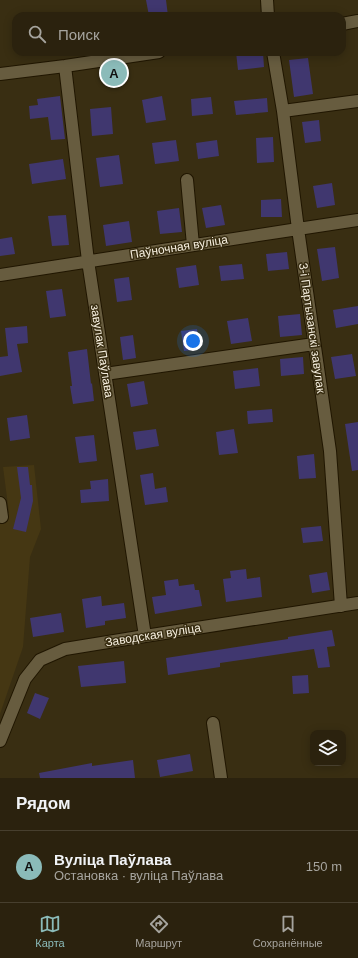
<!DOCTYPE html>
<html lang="ru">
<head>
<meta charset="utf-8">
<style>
	body { margin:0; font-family:Arial,sans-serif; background:#372f1c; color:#f1f3f6 }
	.controls { position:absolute; right:12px; bottom:12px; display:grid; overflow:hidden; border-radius:8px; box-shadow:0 2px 10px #0003 }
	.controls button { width:36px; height:36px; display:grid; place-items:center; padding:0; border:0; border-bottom:1px solid #473f2e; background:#2b220e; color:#f1f3f6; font:20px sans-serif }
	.you { position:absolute; left:193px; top:341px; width:14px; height:14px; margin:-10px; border:3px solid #fff; border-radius:50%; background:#1a73e8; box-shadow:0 0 0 6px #1a73e833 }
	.badge { display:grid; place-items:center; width:26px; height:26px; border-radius:50%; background:#8bbbb9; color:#111; font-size:13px; font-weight:700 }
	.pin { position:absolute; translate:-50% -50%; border:2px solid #fff; box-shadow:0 1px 4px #0006 }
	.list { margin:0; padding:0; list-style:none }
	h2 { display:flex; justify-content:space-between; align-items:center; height:52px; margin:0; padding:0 16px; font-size:17px }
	h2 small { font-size:13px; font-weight:400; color:#a6a49e }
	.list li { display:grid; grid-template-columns:26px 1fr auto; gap:12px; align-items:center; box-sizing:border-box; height:72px; padding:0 16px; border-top:1px solid #473f2e }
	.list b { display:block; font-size:15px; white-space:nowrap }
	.list p { margin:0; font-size:13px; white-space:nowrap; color:#a6a49e }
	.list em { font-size:13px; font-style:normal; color:#a6a49e }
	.icon { flex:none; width:22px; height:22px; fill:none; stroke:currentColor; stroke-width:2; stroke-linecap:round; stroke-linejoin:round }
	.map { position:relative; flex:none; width:358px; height:778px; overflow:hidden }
	.search { position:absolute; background:#2b220e; box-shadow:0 2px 10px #0003; left:12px; right:12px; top:12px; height:44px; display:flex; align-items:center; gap:10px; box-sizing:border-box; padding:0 14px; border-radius:12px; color:#a6a49e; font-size:15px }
	.sheet { height:124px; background:#2b220e }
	nav { display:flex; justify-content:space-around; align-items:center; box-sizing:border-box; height:56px; border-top:1px solid #473f2e; background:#2b220e; font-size:11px; color:#a6a49e }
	nav a { display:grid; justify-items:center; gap:2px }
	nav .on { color:#8bbbb9 }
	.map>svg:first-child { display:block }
	.built { fill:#453713 }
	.building { fill:#40376f }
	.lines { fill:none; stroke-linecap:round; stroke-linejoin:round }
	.minor-casing { stroke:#201600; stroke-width:14 }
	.minor { stroke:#675c3f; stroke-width:12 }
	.labels { text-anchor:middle; stroke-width:3; stroke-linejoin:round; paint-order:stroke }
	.street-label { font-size:12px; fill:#f7f0e0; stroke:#392e12 }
</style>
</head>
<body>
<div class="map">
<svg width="358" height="778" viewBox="0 0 358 778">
	<rect width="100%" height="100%" fill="#392e12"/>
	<path class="built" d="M34,465L41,529L30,557L23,647L0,714V513H9L3,467Z"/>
	<path class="building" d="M146,0H166L168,16H149Z
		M236,52H263L264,67L238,70Z
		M308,58L313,94L294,97L289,60Z
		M60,96L65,139L51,140L48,117L30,119L29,106L38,105L37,99Z
		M162,96L166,120L146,123L142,100Z
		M211,97L213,114L192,116L191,99Z
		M267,98L268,112L236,115L234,101Z
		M111,107L113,134L92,136L90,109Z
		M319,120L321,141L305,143L302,122Z
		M273,137L274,162L257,163L256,138Z
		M176,140L179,161L155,164L152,143Z
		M217,140L219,156L198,159L196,143Z
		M119,155L123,184L100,187L96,158Z
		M63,159L66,179L32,184L29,164Z
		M332,183L335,205L317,208L313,186Z
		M281,199L282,217H261V200Z
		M221,205L225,225L206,228L202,208Z
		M179,208L182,232L160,234L157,211Z
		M66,215L69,245L52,246L48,216Z
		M129,221L132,242L106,246L103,225Z
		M12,237L15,254L0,256V239Z
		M335,247L339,278L322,281L317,249Z
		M287,252L289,269L268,271L266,254Z
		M242,264L244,279L221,281L219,266Z
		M196,265L199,285L179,288L176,268Z
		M129,277L132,300L117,302L114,279Z
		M62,289L66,316L50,318L46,291Z
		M358,306V324L336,328L333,310Z
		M300,314L302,335L280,337L278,316Z
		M248,318L252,341L231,344L227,321Z
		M27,326L28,343L17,344L22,372L0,376V357L8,356L5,328Z
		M197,329L200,349L184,351L181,331Z
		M133,335L136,358L123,360L120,337Z
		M87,349L91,384L92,383L94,401L73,404L70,386H72L68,352Z
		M352,354L356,376L335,379L331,357Z
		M303,357L304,374L281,376L280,359Z
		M258,368L260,386L235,389L233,371Z
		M144,381L148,404L131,407L127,384Z
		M272,409L273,422L248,424L247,411Z
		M27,415L30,438L10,441L7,418Z
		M358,422V470L352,471L345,424Z
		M156,429L159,446L136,450L133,432Z
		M234,429L238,453L219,455L216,432Z
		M94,435L97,461L79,463L75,437Z
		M314,454L316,478L299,479L297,456Z
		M17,467H28L30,485H32L33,501L26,532L13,529L21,498Z
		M153,473L155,489L166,487L168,502L145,505L140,475Z
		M108,479L109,501L81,503L80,490L91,489L90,481Z
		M321,526L323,541L303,543L301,528Z
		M246,569L247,579L260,577L262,597L226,602L223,579L231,578L230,571Z
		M327,572L330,590L312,593L309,575Z
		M178,579L179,586L194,584L195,590H199L202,606L155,614L152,597L166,595L164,581Z
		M101,596L102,606L124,603L126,618L105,621V625L86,628L82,599Z
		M61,613L64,632L33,637L30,618Z
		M332,630L335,646L327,647L330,667L318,668L314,649L220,663V667L168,675L166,658L288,639V637Z
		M124,661L126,683L81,687L78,666Z
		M308,675L309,693L293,694L292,676Z
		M35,693L49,698L40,719L27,713Z
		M190,754L193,771L160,777L157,760Z
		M133,760L135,778H40L39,773L92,763V766Z"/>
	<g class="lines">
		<defs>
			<path id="minor" d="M267,0L268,16
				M342,24L358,21
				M273,52L283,111L298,229L330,451L341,606
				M65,66L88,261L145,636
				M0,74L65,66L159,52
				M283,111L358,101
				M187,180L193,245
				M0,275L298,229L358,220
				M105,374L314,344
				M0,503L2,517
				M213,723L221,778
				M0,741L25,679L40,660L65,649L145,636L358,603"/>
		</defs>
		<use href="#minor" class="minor-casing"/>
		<use href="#minor" class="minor"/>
	</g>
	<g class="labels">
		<g class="street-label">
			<text transform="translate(179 247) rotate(-9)" y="4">Паўночная вуліца</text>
			<text transform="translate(312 328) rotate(82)" y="4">3-і Партызанскі завулак</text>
			<text transform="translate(102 351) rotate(81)" y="4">завулак Паўлава</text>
			<text transform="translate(153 635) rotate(-9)" y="4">Заводская вуліца</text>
		</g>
	</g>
</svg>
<div class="controls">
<button><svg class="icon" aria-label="layers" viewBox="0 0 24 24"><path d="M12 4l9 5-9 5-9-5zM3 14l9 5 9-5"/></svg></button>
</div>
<div class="you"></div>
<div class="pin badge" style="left:114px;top:73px">A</div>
<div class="search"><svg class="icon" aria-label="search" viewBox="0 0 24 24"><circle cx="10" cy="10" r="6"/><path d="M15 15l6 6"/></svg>Поиск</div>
</div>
<section class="sheet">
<h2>Рядом<small></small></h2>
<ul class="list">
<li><span class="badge">A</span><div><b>Вуліца Паўлава</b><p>Остановка · вуліца Паўлава</p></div><em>150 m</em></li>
</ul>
</section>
<nav>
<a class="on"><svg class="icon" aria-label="map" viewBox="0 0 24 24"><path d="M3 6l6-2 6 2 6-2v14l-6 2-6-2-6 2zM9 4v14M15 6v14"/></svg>Карта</a>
<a><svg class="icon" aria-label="directions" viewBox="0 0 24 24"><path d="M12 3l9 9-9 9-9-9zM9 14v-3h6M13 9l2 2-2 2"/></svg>Маршрут</a>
<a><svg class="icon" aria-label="saved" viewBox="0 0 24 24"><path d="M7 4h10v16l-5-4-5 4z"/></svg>Сохранённые</a>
</nav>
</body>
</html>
